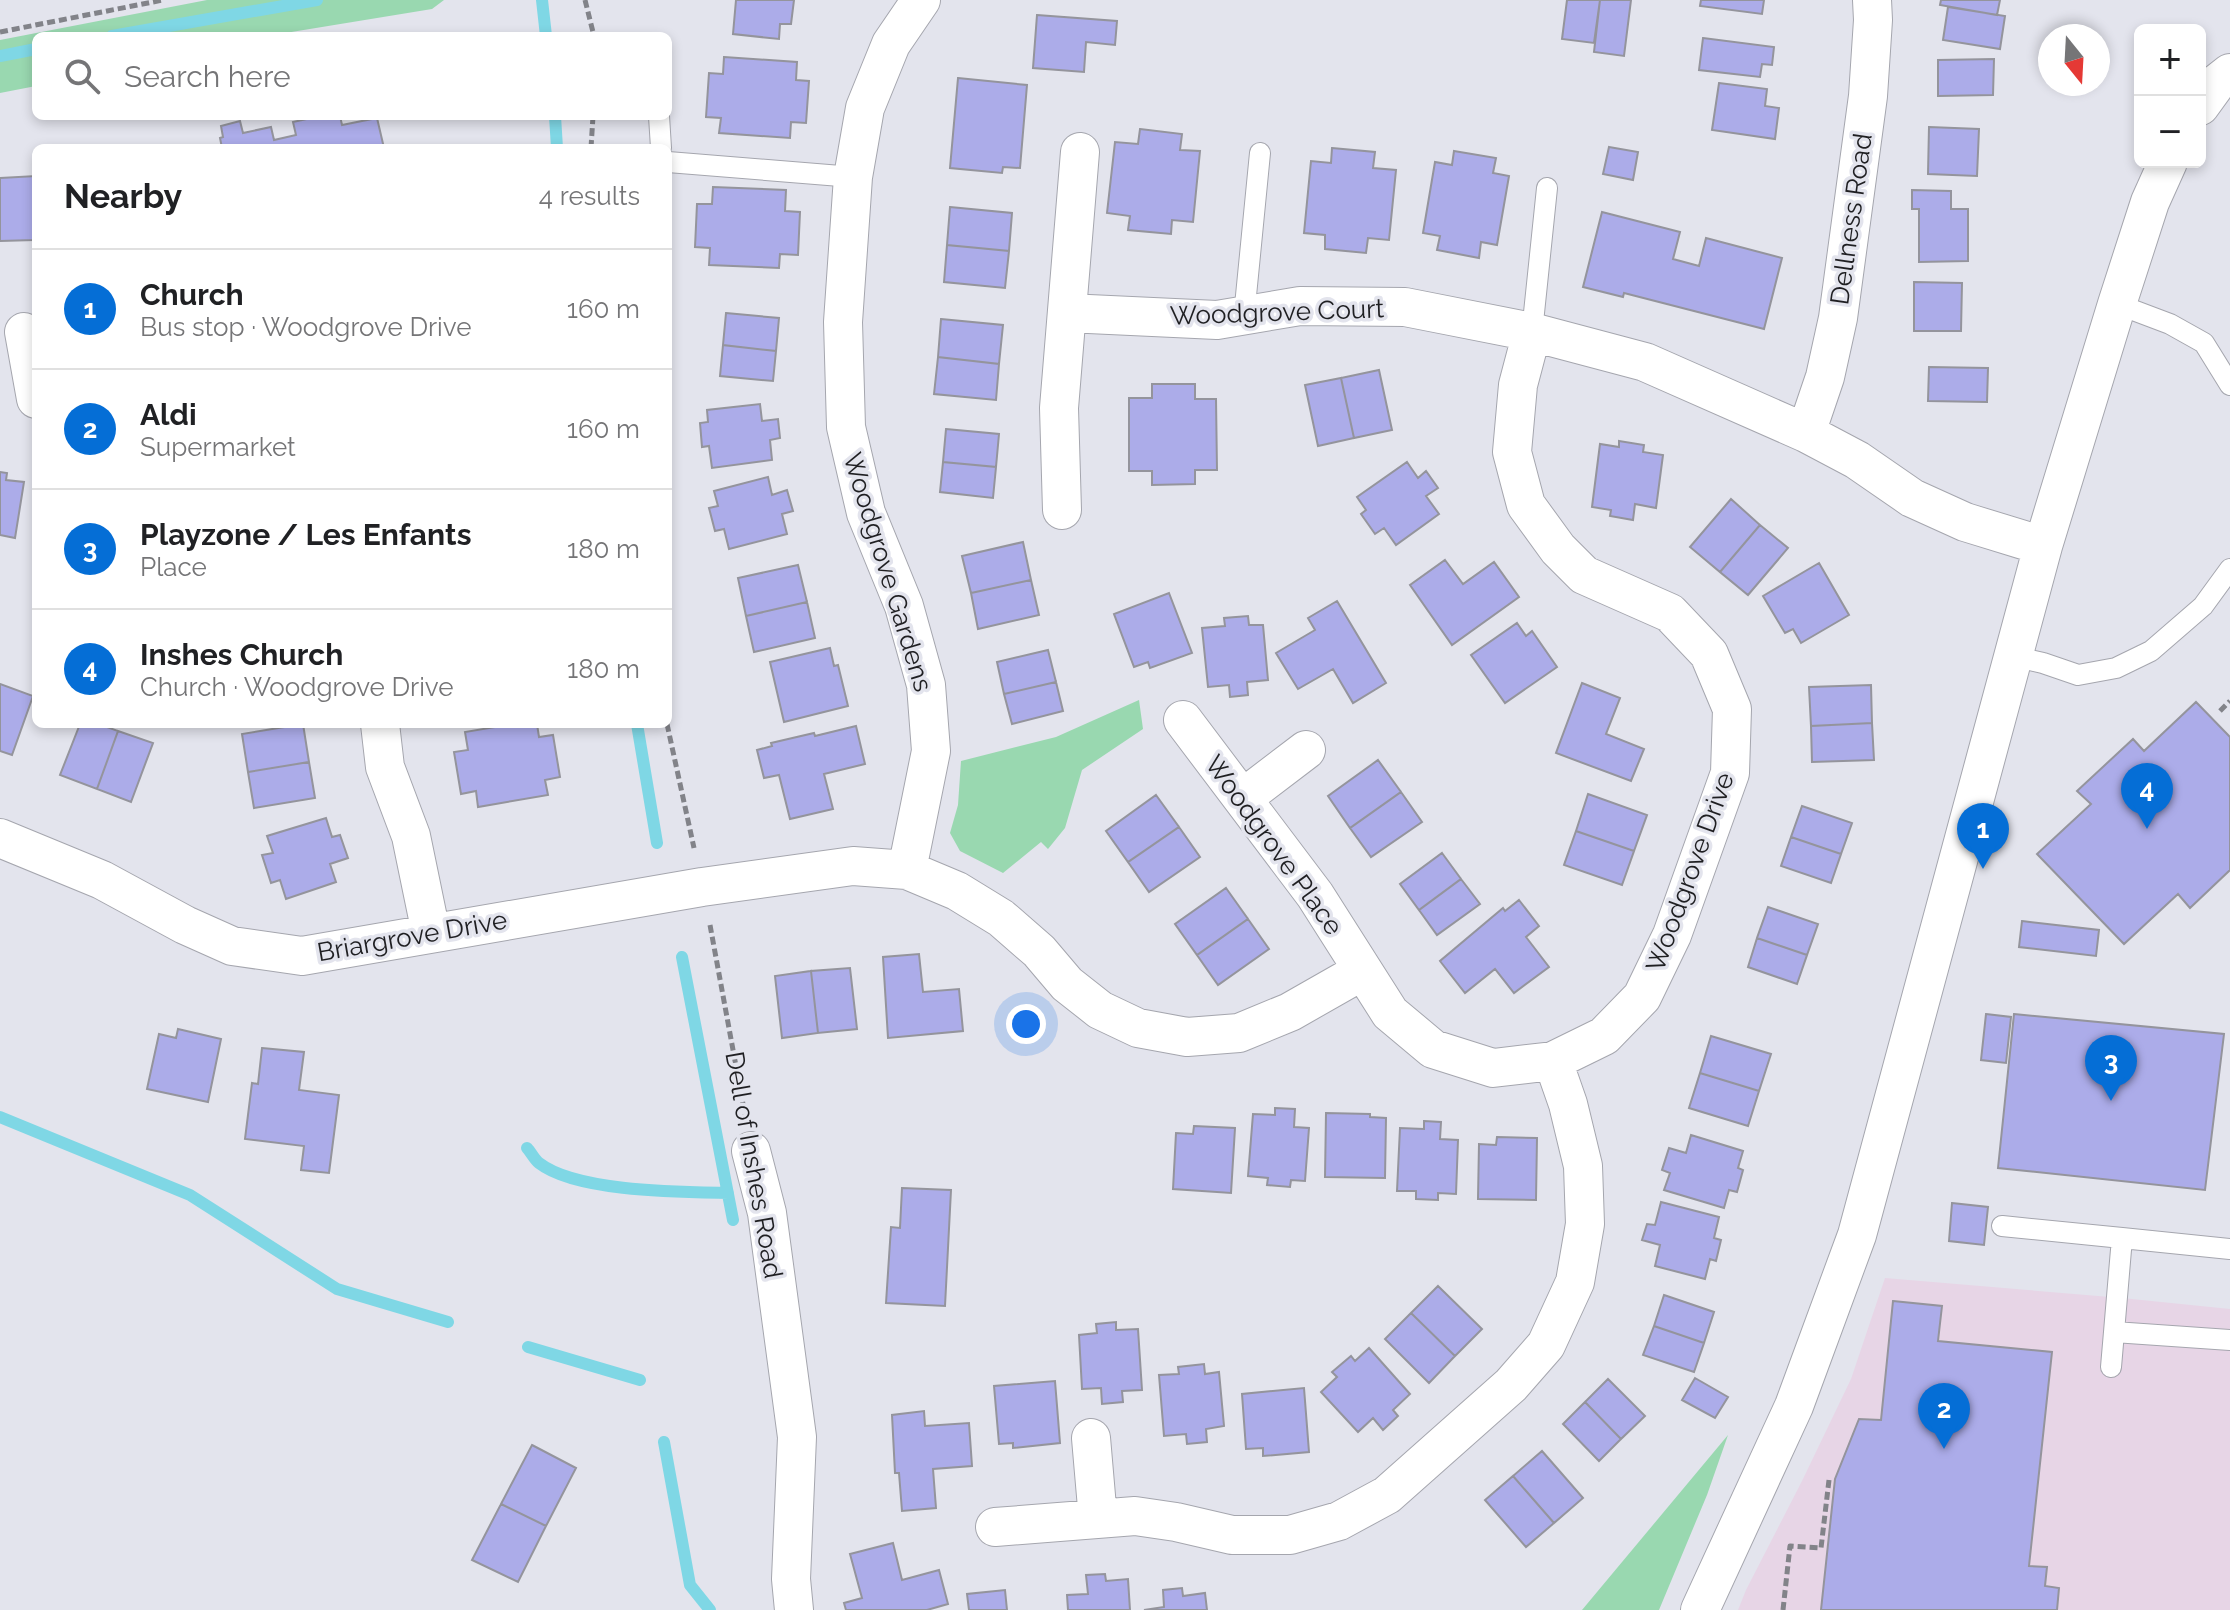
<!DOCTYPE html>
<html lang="en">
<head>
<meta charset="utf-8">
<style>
	body { margin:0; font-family:Raleway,sans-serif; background:#f6f6f6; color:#202124 }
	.controls { position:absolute; right:24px; top:24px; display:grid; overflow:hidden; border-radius:12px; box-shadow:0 4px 12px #0003 }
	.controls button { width:72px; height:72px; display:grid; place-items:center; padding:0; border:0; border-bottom:2px solid #e0e0e0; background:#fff; color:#202124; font:40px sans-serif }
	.compass { position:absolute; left:2038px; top:24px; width:72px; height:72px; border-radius:50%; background:#fff; box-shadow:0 4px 12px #0003; rotate:162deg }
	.you { position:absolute; left:1026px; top:1024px; width:28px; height:28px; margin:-20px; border:6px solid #fff; border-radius:50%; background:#1a73e8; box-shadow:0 0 0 12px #1a73e833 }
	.badge { display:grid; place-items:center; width:52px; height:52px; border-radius:50%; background:#056ed6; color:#fff; font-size:26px; font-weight:700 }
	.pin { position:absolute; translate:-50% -66px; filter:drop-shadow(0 2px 4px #0008) }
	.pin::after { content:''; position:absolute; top:42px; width:28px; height:24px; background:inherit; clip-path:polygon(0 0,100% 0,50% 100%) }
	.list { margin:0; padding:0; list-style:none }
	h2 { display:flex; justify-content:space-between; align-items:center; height:104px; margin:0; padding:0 32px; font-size:34px }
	h2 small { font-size:26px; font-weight:400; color:#757577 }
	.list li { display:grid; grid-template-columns:52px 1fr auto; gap:24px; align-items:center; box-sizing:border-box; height:120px; padding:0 32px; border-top:2px solid #e0e0e0 }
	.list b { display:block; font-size:30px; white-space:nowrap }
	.list p { margin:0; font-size:26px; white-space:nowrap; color:#757577 }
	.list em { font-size:26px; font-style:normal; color:#757577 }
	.icon { flex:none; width:44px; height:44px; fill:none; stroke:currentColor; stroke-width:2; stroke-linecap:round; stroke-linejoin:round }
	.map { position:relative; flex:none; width:2230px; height:1610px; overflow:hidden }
	.search { position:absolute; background:#fff; box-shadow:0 4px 12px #0003; left:32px; top:32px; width:640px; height:88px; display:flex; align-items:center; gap:20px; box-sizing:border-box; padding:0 28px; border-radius:12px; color:#757577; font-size:30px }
	.panel { position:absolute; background:#fff; box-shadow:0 4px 12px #0003; left:32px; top:144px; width:640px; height:584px; border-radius:12px }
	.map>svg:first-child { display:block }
	.commercial { fill:#e7d5e6 }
	.green { fill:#99d8b0 }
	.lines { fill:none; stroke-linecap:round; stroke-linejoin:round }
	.stream { stroke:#7fd7e5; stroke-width:12 }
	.building { fill:#acace9; stroke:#94949c; stroke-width:2 }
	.service-casing { stroke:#a5a6ae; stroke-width:22 }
	.minor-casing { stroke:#a5a6ae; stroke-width:40 }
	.path { stroke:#828389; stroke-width:5; stroke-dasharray:8 4; stroke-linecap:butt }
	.service { stroke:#fff; stroke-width:20 }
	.minor { stroke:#fff; stroke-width:38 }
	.labels { text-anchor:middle; stroke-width:7; stroke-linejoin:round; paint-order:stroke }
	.street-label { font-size:26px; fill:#1f1f22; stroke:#e3e4ed }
</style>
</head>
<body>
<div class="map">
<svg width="2230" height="1610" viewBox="0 0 2230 1610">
	<rect width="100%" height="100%" fill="#e3e4ed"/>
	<path class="commercial" d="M1885,1278L2122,1298L2230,1309V1610H1738L1746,1590L1802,1481L1851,1379Z"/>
	<path class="green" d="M207,0H444L432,9L267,36H36V86L0,93V40Z
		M1139,700L1143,729L1082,770L1065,828L1048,849L1041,842L1003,873L960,851L950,833L958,805L961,761L1056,737Z
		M1728,1435L1707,1495L1659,1610H1582Z"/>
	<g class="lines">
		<path class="stream" d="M542,0L546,36
			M112,36L317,0
			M0,56L36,49
			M555,116L557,148
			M637,724L657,843
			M682,957L733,1220
			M0,1117L190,1195L337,1289L448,1322
			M527,1148C531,1152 534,1159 539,1163C576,1192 681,1192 728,1193
			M528,1347L640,1380
			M664,1442L690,1585L710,1610"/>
	</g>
	<path class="building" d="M736,0H794L791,24H780L779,39L733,34Z
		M1567,0H1600L1594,43L1562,39Z
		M1600,0H1631L1624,56L1594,52Z
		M1701,0H1764L1762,14L1700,6Z
		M1941,0H2000L1997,15L1940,5Z
		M1948,7L2005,16L2000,49L1943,40Z
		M1037,15L1117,21L1115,45L1086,42L1084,72L1033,68Z
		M1703,38L1774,47L1772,65L1762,64L1760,77L1699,70Z
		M724,57L797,62L796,80L809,81L806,123L791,122L790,138L719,133L721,118L706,117L709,73L723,74Z
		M1994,59L1993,95L1938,96V60Z
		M958,78L1027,85L1020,168L1003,167L1002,173L950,168Z
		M1719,83L1767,89L1765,106L1779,108L1775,139L1712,130Z
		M320,116H340L342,125L377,118L384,148H222L220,138L223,137L221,126L240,121L243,133L271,127L274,140L296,135L293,122Z
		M1929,127L1979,129L1977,176L1928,174Z
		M1140,129L1182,134L1180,150L1200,151L1193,222L1172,220L1171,234L1128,230L1130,216L1107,213L1115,142L1138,144Z
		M1609,147L1638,152L1633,180L1603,174Z
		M1332,148L1375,152L1373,168L1396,170L1389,240L1368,238L1366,253L1325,249V235L1304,233L1311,161L1331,163Z
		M1454,151L1496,158L1493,173L1509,176L1497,245L1481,242L1479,258L1437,250L1440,236L1423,233L1435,162L1452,165Z
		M36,176V232H34V240L0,241V178Z
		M713,187L786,190L785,211L800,212L798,255L780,254L779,268L709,265L710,248L695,247L697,204H712Z
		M1912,190L1951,191V209H1968V261L1919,262V209H1912Z
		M950,207L1012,213L1009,251L947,245Z
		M1602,212L1680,232L1673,259L1699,266L1706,238L1782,258L1764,329L1624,293L1623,297L1583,287Z
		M947,245L1009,251L1005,288L944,282Z
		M1914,282L1962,283L1961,331H1914Z
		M726,313L779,318L776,351L723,345Z
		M941,319L1003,325L999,364L938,357Z
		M723,345L776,351L773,381L720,376Z
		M938,357L999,364L996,400L934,394Z
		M1929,367L1988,368L1987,402L1928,401Z
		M1379,370L1392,430L1354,438L1341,378Z
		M1341,378L1354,438L1318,446L1305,385Z
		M1152,384H1195V399H1216L1217,470H1195V484L1152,485V471H1129V398H1152Z
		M760,404L762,421L778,419L780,438L770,440L772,460L712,468L709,446L702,447L700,423L708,422L707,410Z
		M946,429L999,434L996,467L943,462Z
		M1619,441L1644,445L1643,452L1663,455L1656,508L1635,504L1633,520L1610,516L1611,510L1592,507L1600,444L1619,447Z
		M943,462L996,467L993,498L940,492Z
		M1407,462L1418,478L1426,471L1438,488L1426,496L1439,514L1396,545L1384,528L1375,534L1361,514L1366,510L1357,497Z
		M0,472L7,473L6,480L24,482L15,538L0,535Z
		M768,477L772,495L787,490L793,511L782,514L787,534L729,549L724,529L715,531L709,508L718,506L714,491Z
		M1731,499L1760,525L1720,572L1690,547Z
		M1760,525L1788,548L1748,595L1720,572Z
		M1023,542L1031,580L971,593L962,556Z
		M1445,560L1463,584L1494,562L1519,597L1452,645L1410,585Z
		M1819,563L1849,615L1801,643L1793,629L1785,633L1763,596Z
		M798,565L807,602L746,616L738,578Z
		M1031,580L1039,615L978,629L971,593Z
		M1169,593L1192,653L1150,668L1148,662L1134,667L1114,614Z
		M1337,601L1386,683L1353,703L1333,669L1298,689L1276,653L1315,630L1308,618Z
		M807,602L815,638L754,652L746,616Z
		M1248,616L1249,625H1263L1268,680L1247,682L1248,695L1230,697L1229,685L1208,687L1202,628L1225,626L1224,618Z
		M1517,623L1526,636L1532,631L1557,667L1505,703L1471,655Z
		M830,648L834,666L838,665L848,706L784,722L770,662Z
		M1048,650L1056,682L1004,694L997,662Z
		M1056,682L1063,711L1012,724L1004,694Z
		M1582,683L1620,698L1606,734L1644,749L1631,781L1556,753Z
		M0,684L33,696L12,755L0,751Z
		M1871,685L1872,723L1811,726L1809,687Z
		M2196,702L2230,737V870L2190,908L2178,894L2124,944L2037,854L2091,804L2077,791L2133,739L2144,751Z
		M1872,723L1874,760L1812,762L1811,726Z
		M80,724H99L118,731L97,789L60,775Z
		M303,724L309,762L248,772L242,734Z
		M513,724H537L539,737L553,735L560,777L545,780L548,795L478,807L476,791L461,794L454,752L468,750L465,732Z
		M856,726L865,764L824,774L833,809L790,819L779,775L764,778L757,750L772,746L771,743L814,733L815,736Z
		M118,731L153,743L131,802L97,789Z
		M1378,760L1401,792L1350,828L1328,796Z
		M309,762L315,798L254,808L248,772Z
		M1401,792L1422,822L1371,857L1350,828Z
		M1588,794L1647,815L1634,851L1576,831Z
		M1156,795L1179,827L1128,862L1106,831Z
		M1802,806L1852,823L1841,854L1791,837Z
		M326,818L332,837L340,835L348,858L330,864L336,882L286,899L280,880L271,883L262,855L273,853L267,836Z
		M1179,827L1200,857L1149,892L1128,862Z
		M1576,831L1634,851L1622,885L1564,865Z
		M1791,837L1841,854L1831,883L1781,866Z
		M1442,853L1461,879L1419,910L1400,884Z
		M1461,879L1480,904L1437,935L1419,910Z
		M1226,888L1248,919L1197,955L1175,924Z
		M1519,900L1539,926L1526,937L1549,967L1514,993L1495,969L1465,993L1440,961L1503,908L1505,911Z
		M1768,907L1818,924L1807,955L1757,938Z
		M1248,919L1269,949L1218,985L1197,955Z
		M2022,921L2099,930L2096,956L2019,947Z
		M1757,938L1807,955L1797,984L1748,967Z
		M919,954L923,992L959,989L963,1031L888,1038L883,957Z
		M850,968L857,1029L818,1033L811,971Z
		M811,971L818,1033L782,1038L775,976Z
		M1986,1014L2011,1017L2006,1063L1981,1060Z
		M2014,1014L2224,1034L2205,1190L1998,1168Z
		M178,1029L221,1039L208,1102L147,1089L159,1034L176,1038Z
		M1711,1036L1771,1054L1759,1091L1700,1073Z
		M262,1048L304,1052L299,1090L339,1095L329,1173L301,1170L304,1146L245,1139L252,1083L258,1084Z
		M1700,1073L1759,1091L1748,1126L1689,1108Z
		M1275,1108L1295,1109L1294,1127L1309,1128L1305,1181L1291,1180L1290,1187L1267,1185L1268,1178L1248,1176L1253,1114L1275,1115Z
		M1326,1113L1370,1114V1117L1386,1118L1385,1178L1325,1177Z
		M1424,1121L1441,1122L1440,1139L1458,1140L1456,1194L1438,1193V1200L1416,1199V1191H1397L1400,1128L1424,1129Z
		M1194,1126L1235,1128L1231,1193L1173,1189L1176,1133L1193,1134Z
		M1691,1135L1743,1151L1738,1168L1743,1170L1737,1192L1729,1190L1724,1208L1664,1190L1670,1173L1662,1170L1669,1148L1686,1153Z
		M1497,1137L1537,1138L1536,1200L1478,1199L1479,1144L1496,1145Z
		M902,1188L951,1190L945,1306L886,1303L891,1227L900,1228Z
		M1661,1202L1719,1217L1714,1238L1721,1240L1716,1261L1710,1259L1705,1279L1655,1266L1660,1245L1642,1240L1647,1224L1655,1225Z
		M1952,1203L1988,1207L1984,1245L1949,1241Z
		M1438,1286L1482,1329L1455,1356L1411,1313Z
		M1664,1295L1714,1312L1704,1343L1654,1326Z
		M1893,1301L1942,1306L1938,1341L2052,1352L2029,1566L2047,1567L2045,1586L2059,1588L2057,1610H1821L1835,1479L1859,1419L1881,1420Z
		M1411,1313L1455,1356L1429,1383L1385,1339Z
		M1116,1322V1330L1138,1329L1142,1390L1122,1391L1123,1402L1102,1404L1101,1388L1082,1389L1079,1335L1097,1333L1096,1324Z
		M1654,1326L1704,1343L1694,1372L1643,1355Z
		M1369,1348L1410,1394L1393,1410L1398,1416L1383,1430L1373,1418L1358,1432L1321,1392L1337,1377L1332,1372L1351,1356L1355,1361Z
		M1204,1364L1205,1374L1219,1372L1224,1426L1206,1429L1207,1442L1187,1444L1186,1434L1164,1436L1159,1375L1179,1374L1178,1367Z
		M1695,1378L1728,1397L1715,1418L1682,1400Z
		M1608,1379L1645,1416L1621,1439L1585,1402Z
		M1055,1381L1060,1443L1013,1448V1443L999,1444L994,1386Z
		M1304,1388L1309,1452L1263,1456V1448L1246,1449L1242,1394Z
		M1585,1402L1621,1439L1599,1461L1563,1424Z
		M924,1411L925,1426L969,1423L972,1466L933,1469L936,1508L902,1511L899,1473H895L892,1415Z
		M532,1445L576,1468L546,1526L501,1504Z
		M1542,1451L1583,1498L1554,1523L1513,1476Z
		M1513,1476L1554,1523L1526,1547L1485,1500Z
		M501,1504L546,1526L518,1582L472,1560Z
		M893,1543L902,1580L939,1570L948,1604L927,1610H846L844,1603L862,1598L850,1554Z
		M1105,1574L1106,1581L1128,1579L1130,1610H1068L1067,1595L1088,1594L1086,1575Z
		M1182,1588L1183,1596L1205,1593L1207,1610H1144L1164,1607L1163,1590Z
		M1005,1590L1007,1610H969L967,1594Z"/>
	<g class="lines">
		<defs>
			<path id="service" d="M659,116L661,148
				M668,162L853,177
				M2117,304L2170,324L2204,343L2230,385
				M1244,316L1260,153
				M1532,332L1547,188
				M2013,656L2043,663L2078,675L2116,668L2151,651L2203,606L2230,569
				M2002,1226L2122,1238L2114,1332
				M2122,1238L2230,1249
				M2111,1367L2114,1332L2230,1340"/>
			<path id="minor" d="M2200,106L2216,84L2230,73
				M1067,313L1217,320L1300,306L1405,307L1532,332L1645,362L1806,433L1857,460L1912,498L1965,522L2043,546
				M24,332L36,399
				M1806,433L1825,377L1838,318L1868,96L1873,20L1872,0
				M1062,510L1059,408L1080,152
				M1183,720L1315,895L1390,1013L1433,1049L1493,1068L1553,1061L1604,1036L1642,997L1672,935L1730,773L1732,709L1709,654L1670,613L1584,575L1558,549L1526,505L1512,452L1518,385L1532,332
				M380,724L385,767L411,836L431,933
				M1243,798L1306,750
				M0,838L102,880L185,925L232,946L302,956L702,887L853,866L907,870L957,891L1001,918L1039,951L1067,984L1100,1010L1138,1028L1187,1037L1239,1033L1290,1012L1362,971
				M907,870L931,751L926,685L904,606L866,513L846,427L843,322L853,177L865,108L891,44L921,0
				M751,1151L767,1213L797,1437L791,1579L794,1610
				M1091,1438L1098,1519
				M995,1527L1135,1516L1176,1522L1232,1535H1290L1339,1521L1387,1495L1511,1385L1546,1345L1575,1282L1585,1224L1583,1166L1568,1104L1553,1061
				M1700,1610L1794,1406L1857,1235L2043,546L2117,304L2150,202L2168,162"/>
		</defs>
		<use href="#service" class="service-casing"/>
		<use href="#minor" class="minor-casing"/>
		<path class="path" d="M585,0L594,36
			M0,32L163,0
			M591,148L593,116
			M2220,711L2230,701
			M667,724L694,848
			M710,925L745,1115
			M1783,1610L1790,1546L1821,1548L1829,1480"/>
		<use href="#service" class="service"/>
		<use href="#minor" class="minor"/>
	</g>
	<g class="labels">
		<g class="street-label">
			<text transform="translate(1851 219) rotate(-82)" y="9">Dellness Road</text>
			<text transform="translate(1277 312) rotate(-2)" y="9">Woodgrove Court</text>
			<text transform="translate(888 572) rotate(73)" y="9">Woodgrove Gardens</text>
			<text transform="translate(1274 845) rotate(54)" y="9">Woodgrove Place</text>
			<text transform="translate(1690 872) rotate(-70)" y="9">Woodgrove Drive</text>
			<text transform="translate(412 936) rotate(-10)" y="9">Briargrove Drive</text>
			<text transform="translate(754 1165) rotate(80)" y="9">Dell of Inshes Road</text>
		</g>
	</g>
</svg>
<div class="controls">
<button>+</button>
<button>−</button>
</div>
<svg class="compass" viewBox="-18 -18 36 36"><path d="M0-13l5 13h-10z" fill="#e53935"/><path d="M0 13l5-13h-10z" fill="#757577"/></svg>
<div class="you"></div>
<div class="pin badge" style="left:1983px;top:869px">1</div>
<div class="pin badge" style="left:1944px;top:1449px">2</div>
<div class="pin badge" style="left:2111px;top:1101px">3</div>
<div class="pin badge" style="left:2147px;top:829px">4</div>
<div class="search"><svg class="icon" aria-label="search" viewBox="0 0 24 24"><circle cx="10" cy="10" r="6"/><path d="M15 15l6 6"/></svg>Search here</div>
<section class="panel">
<h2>Nearby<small>4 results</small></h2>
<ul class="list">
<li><span class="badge">1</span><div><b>Church</b><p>Bus stop · Woodgrove Drive</p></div><em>160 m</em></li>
<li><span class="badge">2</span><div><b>Aldi</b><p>Supermarket</p></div><em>160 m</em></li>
<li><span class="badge">3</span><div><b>Playzone / Les Enfants</b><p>Place</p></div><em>180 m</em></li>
<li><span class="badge">4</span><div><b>Inshes Church</b><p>Church · Woodgrove Drive</p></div><em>180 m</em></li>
</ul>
</section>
</div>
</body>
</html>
